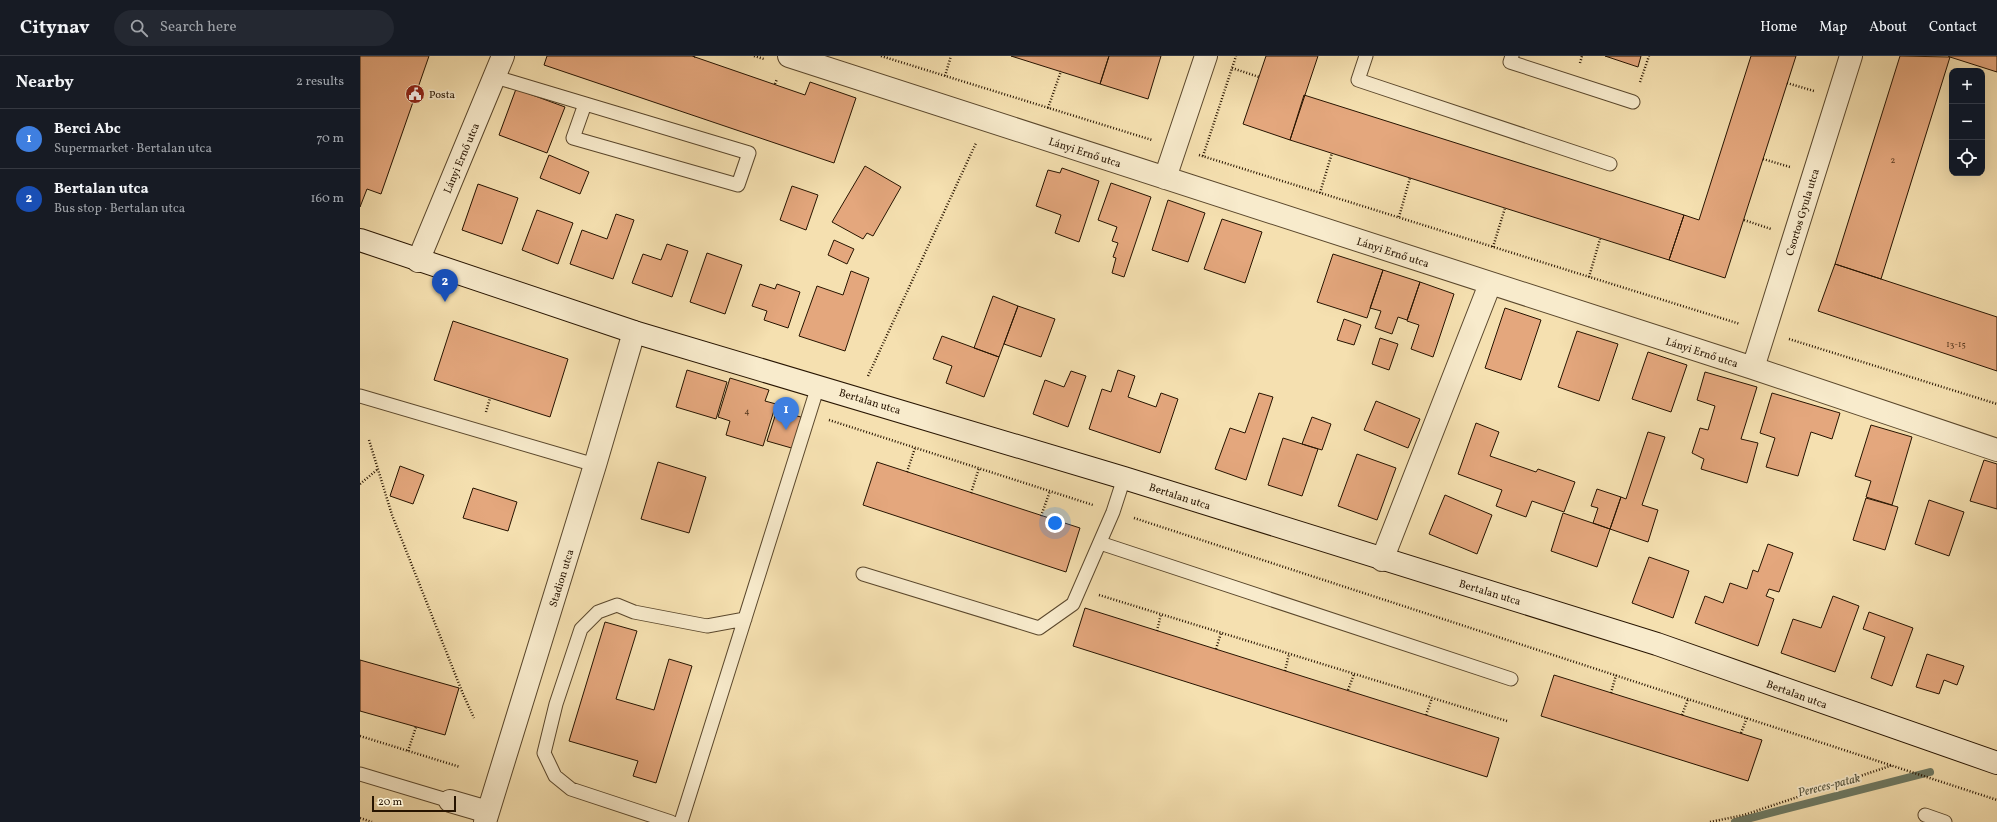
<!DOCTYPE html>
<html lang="en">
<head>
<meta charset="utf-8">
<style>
	body { margin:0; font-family:Vollkorn,serif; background:#242831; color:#f1f3f6 }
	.controls { position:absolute; right:12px; top:12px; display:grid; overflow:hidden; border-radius:8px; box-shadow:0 4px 16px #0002 }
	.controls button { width:36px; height:36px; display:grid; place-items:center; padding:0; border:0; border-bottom:1px solid #363941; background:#171b24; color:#f1f3f6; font:20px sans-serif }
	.scale { position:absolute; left:12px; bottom:10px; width:84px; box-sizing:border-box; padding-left:4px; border:2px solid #271400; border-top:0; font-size:11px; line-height:14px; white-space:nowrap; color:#271400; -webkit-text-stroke:3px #f8ebcc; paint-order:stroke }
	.you { position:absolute; left:695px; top:467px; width:14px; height:14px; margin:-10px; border:3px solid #fff; border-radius:50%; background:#1a73e8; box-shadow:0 0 0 6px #1a73e833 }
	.badge { display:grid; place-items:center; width:26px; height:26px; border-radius:50%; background:#2563eb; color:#fff; font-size:13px; font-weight:700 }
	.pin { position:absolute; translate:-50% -33px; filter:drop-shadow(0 1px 2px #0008) }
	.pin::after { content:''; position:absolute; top:21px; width:14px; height:12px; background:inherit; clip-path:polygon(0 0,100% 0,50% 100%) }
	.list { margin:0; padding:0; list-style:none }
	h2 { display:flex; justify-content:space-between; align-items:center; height:52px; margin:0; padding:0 16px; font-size:17px }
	h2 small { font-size:13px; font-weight:400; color:#9ea1a6 }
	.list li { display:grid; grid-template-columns:26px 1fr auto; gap:12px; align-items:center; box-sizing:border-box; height:60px; padding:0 16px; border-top:1px solid #363941 }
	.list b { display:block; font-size:15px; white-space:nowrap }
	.list p { margin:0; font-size:13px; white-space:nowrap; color:#9ea1a6 }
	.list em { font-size:13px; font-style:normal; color:#9ea1a6 }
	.icon { flex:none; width:22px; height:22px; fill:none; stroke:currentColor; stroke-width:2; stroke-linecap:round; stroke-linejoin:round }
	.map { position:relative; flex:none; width:1637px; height:766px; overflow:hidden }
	header { display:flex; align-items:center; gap:24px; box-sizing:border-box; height:56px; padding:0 20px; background:#171b24; border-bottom:1px solid #363941 }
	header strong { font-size:19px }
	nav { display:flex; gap:22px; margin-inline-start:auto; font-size:14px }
	.search { width:280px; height:36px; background:#242831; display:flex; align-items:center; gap:10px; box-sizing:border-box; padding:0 14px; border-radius:22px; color:#9ea1a6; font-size:15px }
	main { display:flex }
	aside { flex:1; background:#171b24 }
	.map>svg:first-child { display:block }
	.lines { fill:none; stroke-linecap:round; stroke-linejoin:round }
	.stream { stroke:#6e7a64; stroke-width:8 }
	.building { fill:#e4a77d; stroke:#271400 }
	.lane-casing { stroke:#5a472c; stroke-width:15 }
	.street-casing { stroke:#5a472c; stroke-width:24 }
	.secondary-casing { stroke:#271400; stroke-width:24 }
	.path { stroke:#271400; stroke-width:2.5; stroke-dasharray:1 2; stroke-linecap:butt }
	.lane { stroke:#f8ebcc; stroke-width:13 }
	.street { stroke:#f8ebcc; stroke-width:22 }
	.secondary { stroke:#f8ebcc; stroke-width:22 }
	.labels { text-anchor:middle; stroke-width:3.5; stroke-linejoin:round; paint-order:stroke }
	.number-label { font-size:9px; fill:#56391f }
	.poi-label { font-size:11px; fill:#271400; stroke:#f8ebcc; text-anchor:start }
	.street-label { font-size:11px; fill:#271400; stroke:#f8ebcc }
	.water-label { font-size:12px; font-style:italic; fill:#50503a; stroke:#f8ebcc }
</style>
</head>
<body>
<header>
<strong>Citynav</strong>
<div class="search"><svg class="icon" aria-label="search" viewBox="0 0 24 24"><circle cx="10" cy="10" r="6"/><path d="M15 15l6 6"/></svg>Search here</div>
<nav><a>Home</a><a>Map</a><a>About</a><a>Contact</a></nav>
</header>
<main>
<aside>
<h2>Nearby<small>2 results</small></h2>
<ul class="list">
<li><span class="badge" style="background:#3f7fe0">1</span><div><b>Berci Abc</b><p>Supermarket · Bertalan utca</p></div><em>70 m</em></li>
<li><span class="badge" style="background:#1a4fb4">2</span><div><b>Bertalan utca</b><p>Bus stop · Bertalan utca</p></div><em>160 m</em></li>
</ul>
</aside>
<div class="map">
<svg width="1637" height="766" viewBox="0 0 1637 766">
	<rect width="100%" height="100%" fill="#f5e0b0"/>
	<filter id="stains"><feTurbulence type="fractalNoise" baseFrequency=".005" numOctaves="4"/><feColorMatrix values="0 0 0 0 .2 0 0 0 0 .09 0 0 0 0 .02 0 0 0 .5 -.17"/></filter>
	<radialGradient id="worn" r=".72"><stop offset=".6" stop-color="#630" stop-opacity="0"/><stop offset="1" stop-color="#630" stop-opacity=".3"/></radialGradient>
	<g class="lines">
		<path class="stream" d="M1375,766L1570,716"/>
	</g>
	<path class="building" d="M0,0H69L21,138L7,133L0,151Z
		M187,0H332L445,39L450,26L496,42L474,107L184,9Z
		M651,0H749L740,28Z
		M749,0H801L788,43L740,28Z
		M906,0H958L930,84L883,68Z
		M1245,0H1281L1278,11Z
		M1391,0H1436L1365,222L1309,204L1324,159L1339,164Z
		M1540,0L1590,1L1521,223L1475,208Z
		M1588,0H1637V16L1590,1Z
		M156,33L205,51L187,97L139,79Z
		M944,39L1324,159L1309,204L930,84Z
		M189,99L229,116L220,138L180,122Z
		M505,110L541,131L513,180L507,177L503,183L472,166Z
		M702,112L739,125L719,186L695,177L701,159L676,150L688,114L700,117Z
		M751,127L791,141L764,221L752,217L756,202L753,201L758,187L752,185L757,171L738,164Z
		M118,128L158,142L142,188L102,174Z
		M432,130L458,139L446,174L420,164Z
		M808,144L845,157L828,206L792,194Z
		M177,154L213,167L198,208L162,194Z
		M256,158L274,164L253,223L210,208L222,174L247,183Z
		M862,163L902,176L885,227L844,213Z
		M474,184L494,193L487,208L468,199Z
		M307,188L328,195L312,241L272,227L283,198L301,204Z
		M347,197L382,209L365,258L330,246Z
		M973,198L1023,214L1007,262L957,246Z
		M1475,208L1637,261V315L1458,255Z
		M1023,214L1060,226L1047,264L1038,261L1032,278L1015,272L1021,255L1010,252Z
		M491,215L509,222L485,295L439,280L457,230L483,239Z
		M1060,226L1094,238L1073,301L1051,293L1059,269L1047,265Z
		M400,228L415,233L417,228L440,236L428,272L404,264L407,255L392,250Z
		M633,240L658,250L639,301L614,292Z
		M658,250L695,263L681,301L644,288Z
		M1145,252L1181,264L1161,324L1125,312Z
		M984,263L1001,269L994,289L977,284Z
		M93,265L208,303L190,361L74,324Z
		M1217,275L1258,288L1239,345L1198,331Z
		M582,280L639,301L624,341L586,327L592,310L573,303Z
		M1020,282L1038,288L1029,314L1012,308Z
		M1288,296L1327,309L1311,356L1272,343Z
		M327,314L367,326L356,363L316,351Z
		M758,314L775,320L768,341L796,351L801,337L818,343L800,397L729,373L742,333L751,336Z
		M711,315L726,320L708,371L673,358L685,324L704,331Z
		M1345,316L1397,331L1381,383L1398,387L1387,427L1341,413L1344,403L1332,397L1340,372L1348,374L1355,350L1337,344Z
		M370,322L409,334L405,345L416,348L403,390L366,379L370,365L358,361Z
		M899,337L913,341L886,424L855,413L870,372L885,377Z
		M1412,337L1480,357L1472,383L1451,376L1438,420L1406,411L1415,382L1400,377Z
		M1016,345L1060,363L1048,392L1004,374Z
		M417,354L444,362L435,393L407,385Z
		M952,361L971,368L962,394L942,388Z
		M1116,367L1139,376L1130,400L1176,416L1178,413L1215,426L1204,456L1172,445L1166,461L1136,450L1142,434L1098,418Z
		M1511,369L1552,381L1532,449L1506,441L1511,425L1495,420Z
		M1288,376L1305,381L1282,449L1298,454L1288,486L1250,473L1261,441L1266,443Z
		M923,382L958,393L942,440L908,429Z
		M997,398L1036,412L1017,464L978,450Z
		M1624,404L1637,408V453L1610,445Z
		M298,406L346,421L329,477L281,463Z
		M517,406L720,472L706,516L503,449Z
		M40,410L64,419L53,448L30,440Z
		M113,432L157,446L148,475L103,462Z
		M1237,433L1261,441L1250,473L1233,467L1238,452L1231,450Z
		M1085,439L1132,459L1117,498L1069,478Z
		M1506,442L1538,451L1525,494L1493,484Z
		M1569,444L1604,456L1589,500L1555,488Z
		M1203,457L1250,473L1237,511L1191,495Z
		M1408,488L1433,497L1419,536L1409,533L1406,540L1414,543L1398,590L1335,567L1345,540L1363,547L1370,527L1387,533L1393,514L1398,516Z
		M1289,501L1329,515L1313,562L1272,547Z
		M1473,540L1499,550L1475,616L1421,597L1433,563L1461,572Z
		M725,552L1139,682L1127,721L713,590Z
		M1509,556L1553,572L1532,630L1511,622L1525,581L1503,573Z
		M245,566L277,575L256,643L294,654L309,603L332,610L296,727L273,720L278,705L209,685Z
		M1567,598L1604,610L1597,629L1584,624L1579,638L1556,631Z
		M0,604L99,632L85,679L0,655Z
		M1194,619L1402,684L1388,725L1181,660Z"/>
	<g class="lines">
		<defs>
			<path id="lane" d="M1006,0L998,24L1250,108
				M1152,0L1150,6L1273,46
				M135,21L149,25L389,97L378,129L213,82L225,48
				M0,340L235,409
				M740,487L1151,623
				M503,518L679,572L713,548L753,456L764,422
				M0,718L90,745
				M1565,759L1585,766
				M311,766L211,733L195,720L184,697L196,648L221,573L238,556L257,549L274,556L347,570L385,563
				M321,766L458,330"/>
			<path id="street" d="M429,0L1393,312L1637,394
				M805,122L846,0
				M58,205L143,0
				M1393,312L1491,0
				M1022,504L1130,228
				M90,745L128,756
				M125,766L235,409L274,276"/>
			<path id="secondary" d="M0,184L274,276L764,422L1297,588L1637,707"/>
		</defs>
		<use href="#lane" class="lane-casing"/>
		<use href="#street" class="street-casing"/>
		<use href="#secondary" class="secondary-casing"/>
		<path class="path" d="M394,0L404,3
			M521,0L792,84
			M334,1L335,0
			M1220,7L1222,0
			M872,12L899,21
			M585,20L591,0
			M1280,26L1289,0
			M1427,27L1454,35
			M415,28L417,23
			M688,52L701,15
			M839,99L1380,268
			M843,100L876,0
			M1403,103L1430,111
			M960,137L972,97
			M1039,161L1050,122
			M1384,164L1411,173
			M1133,191L1145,152
			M1229,221L1240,183
			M1429,283L1637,348
			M508,320L616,87
			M126,356L130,342
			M469,364L733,449
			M9,384L32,459L103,638L114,662
			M547,416L555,392
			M0,428L18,413
			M611,437L619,412
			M681,460L690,435
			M774,462L1637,744
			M739,539L1147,665
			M797,575L801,558
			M856,593L861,577
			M925,615L929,598
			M988,634L994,618
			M1251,637L1256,619
			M1066,659L1072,642
			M1322,659L1328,643
			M1381,677L1387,662
			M0,680L100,711
			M48,695L56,671
			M0,762L12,766
			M1350,766L1384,759L1533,709"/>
		<use href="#lane" class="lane"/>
		<use href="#street" class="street"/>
		<use href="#secondary" class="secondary"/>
	</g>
	<defs>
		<symbol id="civic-disc" viewBox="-11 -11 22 22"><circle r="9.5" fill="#8f2418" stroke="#f8ebcc"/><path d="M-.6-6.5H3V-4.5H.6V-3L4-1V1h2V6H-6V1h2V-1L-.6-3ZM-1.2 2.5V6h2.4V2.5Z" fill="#fff"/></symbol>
	</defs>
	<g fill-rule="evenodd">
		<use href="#civic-disc" x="44" y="27" width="22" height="22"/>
	</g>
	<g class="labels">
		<g class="number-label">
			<text x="1533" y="107">2</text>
			<text x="1596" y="291">13-15</text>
			<text x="387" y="358">4</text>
		</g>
		<g class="poi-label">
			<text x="69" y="42">Posta</text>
		</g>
		<g class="street-label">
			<text transform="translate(725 96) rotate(18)" y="4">Lányi Ernő utca</text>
			<text transform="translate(101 102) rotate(-67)" y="4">Lányi Ernő utca</text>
			<text transform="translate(1442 156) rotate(-73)" y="4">Csortos Gyula utca</text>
			<text transform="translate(1033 196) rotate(18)" y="4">Lányi Ernő utca</text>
			<text transform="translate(1342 296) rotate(18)" y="4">Lányi Ernő utca</text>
			<text transform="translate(510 345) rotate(17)" y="4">Bertalan utca</text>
			<text transform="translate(820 440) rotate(18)" y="4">Bertalan utca</text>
			<text transform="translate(201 522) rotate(-73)" y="4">Stadion utca</text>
			<text transform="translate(1130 536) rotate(17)" y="4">Bertalan utca</text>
			<text transform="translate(1437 638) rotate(20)" y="4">Bertalan utca</text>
		</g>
		<g class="water-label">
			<text transform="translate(1469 729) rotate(-14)" y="4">Pereces-patak</text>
		</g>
	</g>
	<rect width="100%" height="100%" filter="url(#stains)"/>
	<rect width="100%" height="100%" fill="url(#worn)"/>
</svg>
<div class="controls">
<button>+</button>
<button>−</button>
<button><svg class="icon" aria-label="locate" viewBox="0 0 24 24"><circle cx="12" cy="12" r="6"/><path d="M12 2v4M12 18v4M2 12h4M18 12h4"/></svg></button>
</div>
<div class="scale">20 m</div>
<div class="you"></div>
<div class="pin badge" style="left:426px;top:374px;background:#3f7fe0">1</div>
<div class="pin badge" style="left:85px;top:246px;background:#1a4fb4">2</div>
</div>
</main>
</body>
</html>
